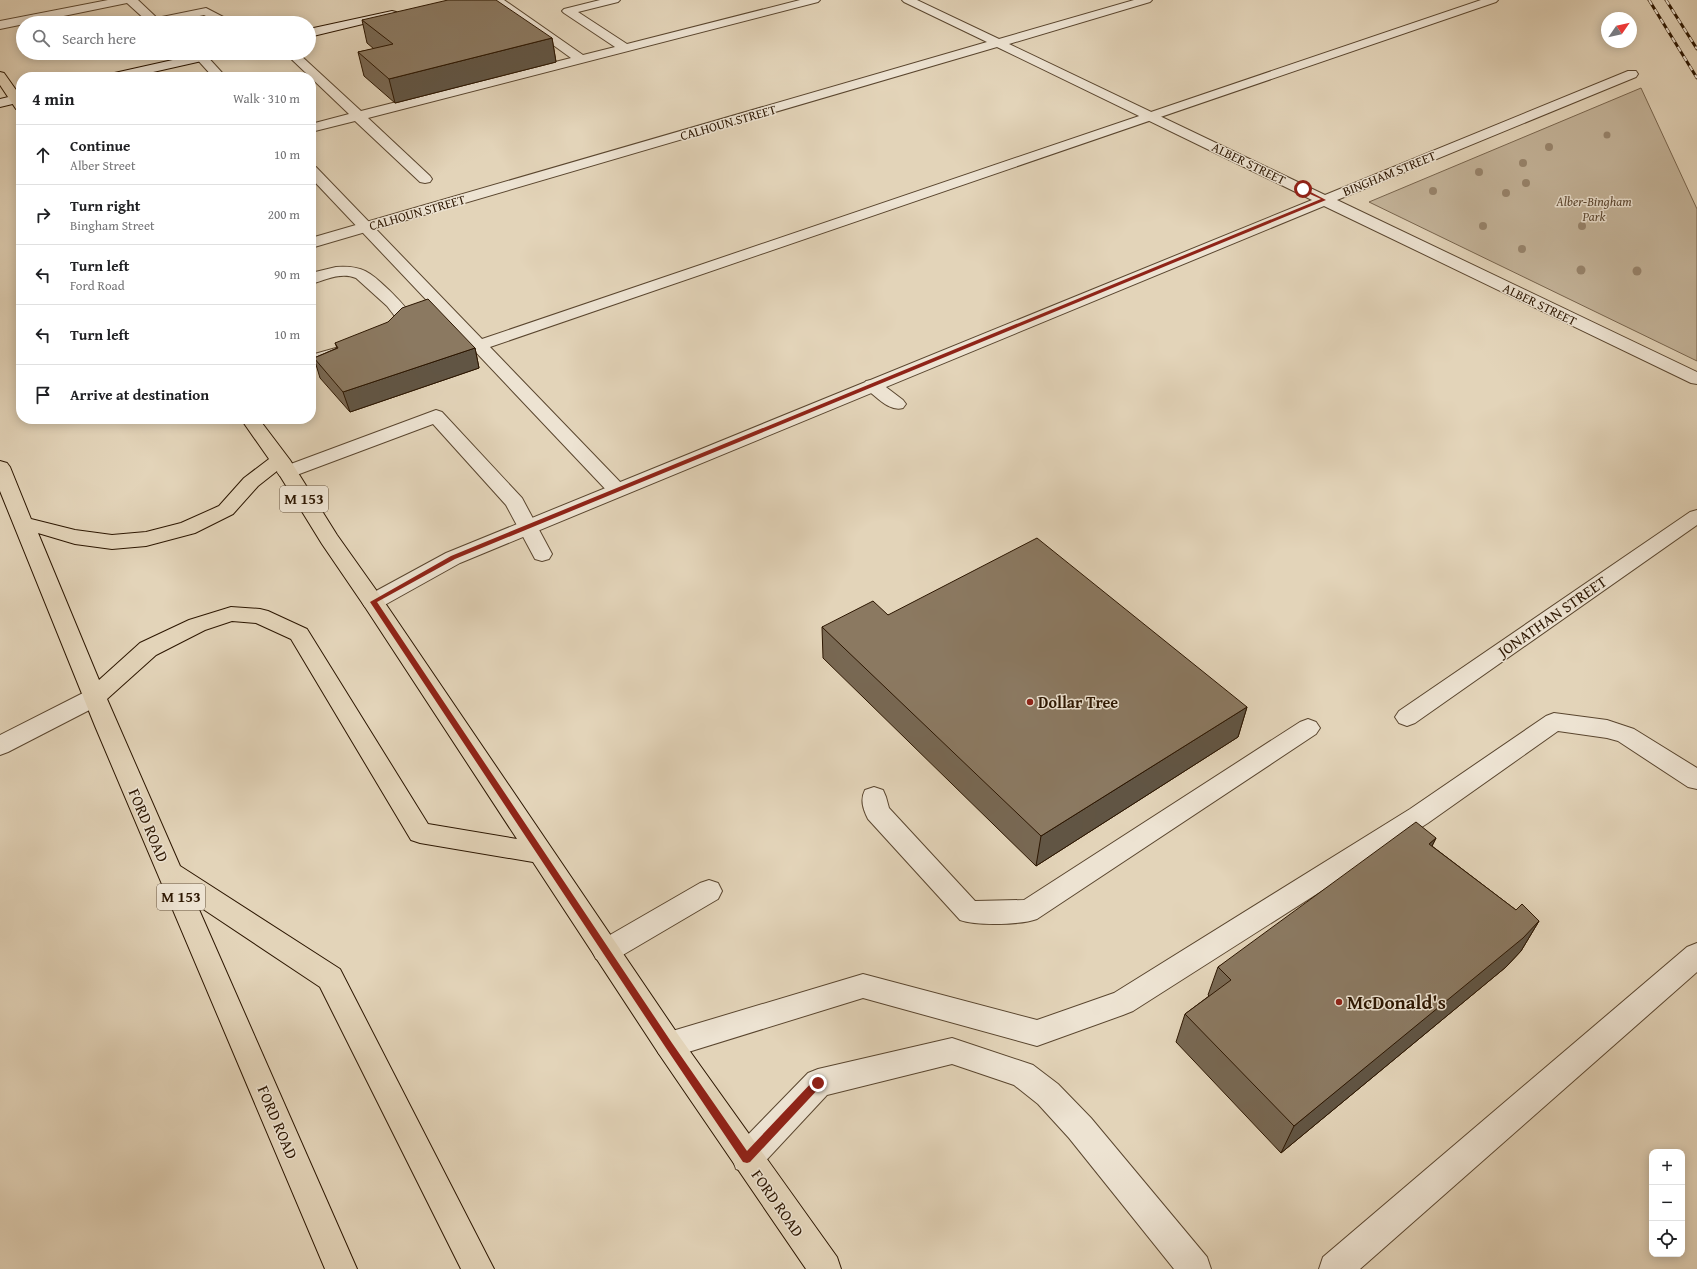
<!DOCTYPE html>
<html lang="en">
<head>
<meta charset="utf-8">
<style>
	body { margin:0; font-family:"Gentium Book Plus",serif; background:#f6f6f6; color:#202124 }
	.controls { position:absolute; right:12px; bottom:12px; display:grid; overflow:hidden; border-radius:8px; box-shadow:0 2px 10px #0003 }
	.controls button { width:36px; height:36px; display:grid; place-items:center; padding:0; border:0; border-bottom:1px solid #e0e0e0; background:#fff; color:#202124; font:20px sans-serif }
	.compass { position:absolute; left:1601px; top:12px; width:36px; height:36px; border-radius:50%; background:#fff; box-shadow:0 2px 10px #0003; rotate:56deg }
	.stop { position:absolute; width:12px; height:12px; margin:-9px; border:3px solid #8f2418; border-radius:50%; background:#fff }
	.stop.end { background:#8f2418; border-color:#fff; box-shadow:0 1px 4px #0008 }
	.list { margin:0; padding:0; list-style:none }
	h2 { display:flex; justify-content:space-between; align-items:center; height:52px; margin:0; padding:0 16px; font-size:17px }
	h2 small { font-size:13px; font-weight:400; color:#757577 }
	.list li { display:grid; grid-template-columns:26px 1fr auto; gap:12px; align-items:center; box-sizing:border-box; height:60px; padding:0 16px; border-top:1px solid #e0e0e0 }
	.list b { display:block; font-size:15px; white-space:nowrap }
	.list p { margin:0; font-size:13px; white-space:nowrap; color:#757577 }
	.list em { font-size:13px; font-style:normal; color:#757577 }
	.icon { flex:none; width:22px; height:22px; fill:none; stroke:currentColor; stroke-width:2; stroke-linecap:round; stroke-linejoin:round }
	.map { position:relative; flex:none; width:1697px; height:1269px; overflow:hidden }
	.search { position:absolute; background:#fff; box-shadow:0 2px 10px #0003; left:16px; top:16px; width:300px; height:44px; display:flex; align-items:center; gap:10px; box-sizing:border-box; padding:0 14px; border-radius:22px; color:#757577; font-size:15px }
	.panel { position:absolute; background:#fff; box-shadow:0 2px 10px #0003; left:16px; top:72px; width:300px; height:352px; border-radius:16px }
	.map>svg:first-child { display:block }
	.green { fill:#c4b49a; stroke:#78654e }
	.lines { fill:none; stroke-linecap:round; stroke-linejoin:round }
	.lane-casing { stroke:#5a462f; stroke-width:2 }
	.street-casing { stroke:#5a462f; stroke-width:2 }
	.secondary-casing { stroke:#2c1601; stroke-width:2 }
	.primary-casing { stroke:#2c1601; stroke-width:2 }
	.lane { fill:#ede3d2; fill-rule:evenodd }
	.street { fill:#ede3d2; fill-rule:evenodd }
	.secondary { fill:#ede3d2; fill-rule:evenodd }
	.primary { fill:#e3d4b9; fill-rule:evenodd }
	.rail-casing { stroke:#2c1601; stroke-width:3 }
	.rail { stroke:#ede3d2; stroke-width:2; stroke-dasharray:5.5; stroke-linecap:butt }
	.tree { fill:#98856d }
	.wall { fill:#786853; stroke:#2c1601 }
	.shaded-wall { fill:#615544; stroke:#2c1601 }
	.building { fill:#8b7961; stroke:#2c1601 }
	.route { fill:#8f2418 }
	.poi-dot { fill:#8f2418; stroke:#ede3d2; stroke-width:1.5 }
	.labels { text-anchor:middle; stroke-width:3; stroke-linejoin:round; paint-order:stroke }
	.far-street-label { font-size:13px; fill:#2c1601; stroke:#ede3d2 }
	.far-park-label { font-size:13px; font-style:italic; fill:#5a452f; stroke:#ede3d2 }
	.shield { fill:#ede3d2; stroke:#665440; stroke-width:1 }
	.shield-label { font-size:15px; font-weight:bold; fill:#2c1601 }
	.street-label { font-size:16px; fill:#2c1601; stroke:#ede3d2 }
	.poi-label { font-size:16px; font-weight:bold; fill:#2c1601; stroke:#ede3d2; text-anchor:start }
	.near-poi-label { font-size:19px; font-weight:bold; fill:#2c1601; stroke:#ede3d2; text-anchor:start }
</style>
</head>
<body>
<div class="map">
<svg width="1697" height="1269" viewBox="0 0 1697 1269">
	<rect width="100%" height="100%" fill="#e3d4b9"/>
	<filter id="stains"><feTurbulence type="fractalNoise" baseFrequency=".005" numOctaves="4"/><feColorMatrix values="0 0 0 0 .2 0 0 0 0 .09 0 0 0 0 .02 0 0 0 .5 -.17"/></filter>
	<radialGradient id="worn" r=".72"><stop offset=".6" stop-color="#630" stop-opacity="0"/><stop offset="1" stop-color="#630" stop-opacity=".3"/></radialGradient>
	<path class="green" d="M1641,88L1697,209V361L1369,202Z"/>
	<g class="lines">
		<defs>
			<path id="lane" d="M108,0H138L157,18L206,8L231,21L233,23H219L204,15L167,23H149L127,3L0,29V21Z
				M491,0H504L583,55L615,47L564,13L562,11L564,9L600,0H620L618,2L578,12L627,44L800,0H820L818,2L368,118L430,176L432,179L430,182L425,183L420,182L355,121L311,132V124L349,114L285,53H298L361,111L571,58Z
				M1481,0H1498L1496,2L490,347L624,486L627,490L624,494L617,496L610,494L311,178V166L316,167L482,339Z
				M201,53L205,54L226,77H213L195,57L197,54Z
				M336,267C363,265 371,273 389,290C398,299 407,307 413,319C408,330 400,340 386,337L384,333L394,324L397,319L387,306L356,278C340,272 326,280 311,284V273Z
				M343,346L349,347L352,351L349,355L311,366V355Z
				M872,380L878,381L903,400L906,404L903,408C889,412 877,397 866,389L863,385L866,381Z
				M436,410L442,412L522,498L552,554L549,559L542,561L535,559L506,505L433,424L294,476L287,478L280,476L277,472L280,468Z
				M1554,713L1607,720L1634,729L1697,768V789L1688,787L1618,741L1607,738L1558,731L1428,823L1133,1011L1123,1015L1037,1046L863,998L669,1058L659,1054L655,1045L659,1036L669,1032L863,974L1037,1020L1114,993L1410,809L1546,716Z
				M1308,719L1316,722L1320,728L1316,734L1037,919C1021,925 976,926 960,920L868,819C863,809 860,800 865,790L874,787L883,790L886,797L889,808L975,901L1024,900L1300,722Z
				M709,880L718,883L722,891L718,899L616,959L606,963L596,959L592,951L596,943L700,883Z
				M1697,943V972L1360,1269H1319L1323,1257L1687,947Z
				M952,1038L1033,1065L1058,1084L1091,1118L1207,1257L1211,1269H1174L1069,1138L1038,1104L1014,1085L952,1064L827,1095L758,1169L747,1173L736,1169L732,1158L736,1147L808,1073L818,1069Z"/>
			<path id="street" d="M902,0H917L999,39L1134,0H1152L1150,2L1009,44L1325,195L1628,71H1636L1638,74L1636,77L1337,200L1697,372V384L1691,383L1324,206L460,563L381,607L373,609L365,607L362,602L365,597L446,553L1312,200L997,47L311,248V238L987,42L904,2Z
				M1697,510V525L1415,723L1407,726L1399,723L1395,717L1399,711L1690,512Z
				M95,689L103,691L107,697L103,703L8,752L0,755V735L87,691Z"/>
			<path id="secondary" d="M392,11L396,12L398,14L396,16L309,37V29Z
				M204,53H226L224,56L131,77H108L110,74Z
				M21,94V102L0,107V99Z"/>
			<path id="primary" d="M0,72L4,73L21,97V110L16,109L0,85Z
				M241,419H259L290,460L337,535L381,597L679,1036L837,1257L841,1269H806L659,1054L533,862L420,843L411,840L291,639L256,623L232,621L205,630L156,655L107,699L180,866L340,969L494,1269H461L320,987L197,905L357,1269H325L95,726L0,491V461L7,463L10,467L31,519L75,530L112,535L146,532L181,523L219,506L244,478L269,459ZM277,471L322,544L365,607L517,839L428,824L307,629L268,611L260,609L231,607L189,620L140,643L99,680L38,533L75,544L112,549L146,546L195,533L233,514L258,486Z"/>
		</defs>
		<use href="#lane" class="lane-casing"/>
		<use href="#street" class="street-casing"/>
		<use href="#secondary" class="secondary-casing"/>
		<use href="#primary" class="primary-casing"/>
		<use href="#lane" class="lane"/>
		<use href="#street" class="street"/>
		<use href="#secondary" class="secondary"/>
		<use href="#primary" class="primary"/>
		<defs>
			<path id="rail" d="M1649,0L1697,78
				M1666,0L1697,49"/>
		</defs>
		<use href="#rail" class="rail-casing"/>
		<use href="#rail" class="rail"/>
	</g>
	<g class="tree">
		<circle cx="1607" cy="135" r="3.5"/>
		<circle cx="1549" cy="147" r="4"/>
		<circle cx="1523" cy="163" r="4"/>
		<circle cx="1479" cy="172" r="4"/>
		<circle cx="1526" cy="183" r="4"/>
		<circle cx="1433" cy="191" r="4"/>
		<circle cx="1506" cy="193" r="4"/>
		<circle cx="1573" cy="203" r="4"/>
		<circle cx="1483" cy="226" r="4"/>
		<circle cx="1582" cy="226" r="4"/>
		<circle cx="1522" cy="249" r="4"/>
		<circle cx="1581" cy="270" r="4.5"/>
		<circle cx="1637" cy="271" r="4.5"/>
	</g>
	<path class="wall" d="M362,20L552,38L556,62L395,103L364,76L358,52L374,49L367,43Z
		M335,343L475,348L479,368L350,412L320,378L314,358L337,348Z
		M888,615L1247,707L1238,737L1036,866L823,658L822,627Z
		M1436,838L1432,846L1516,910L1539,921L1521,951L1506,967L1281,1153L1176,1042L1185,1014L1209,996L1208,995L1218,967Z"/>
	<path class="shaded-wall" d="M552,38L556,62L395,103L389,79Z
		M475,348L479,368L350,412L343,392Z
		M1247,707L1238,737L1036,866L1041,836Z
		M1436,838L1421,868L1429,844Z
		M1539,921L1521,951L1506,967L1281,1153L1294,1126Z"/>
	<path class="building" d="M448,0H496L552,38L389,79L358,52L393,44L362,20Z
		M428,299L475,348L343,392L314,358L338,348L335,343L388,322L402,308Z
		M1037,538L1247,707L1041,836L822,627L873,601L888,615Z
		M1416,822L1436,838L1429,844L1516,910L1522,904L1539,921L1523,938L1294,1126L1185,1014L1231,980L1218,967Z"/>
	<path class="route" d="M1303,188L1326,200L455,559L377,602L672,1043L747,1151L814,1080H821L822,1083L821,1086L750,1162L747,1163L743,1162L666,1048L370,602L451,556L1321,199L1301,190Z"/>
	<g class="poi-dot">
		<circle cx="1030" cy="702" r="4"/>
		<circle cx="1339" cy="1002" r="4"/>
	</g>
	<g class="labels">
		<g class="far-street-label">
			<text transform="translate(728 122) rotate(-16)" y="5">CALHOUN STREET</text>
			<text transform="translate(1249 163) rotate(26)" y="5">ALBER STREET</text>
			<text transform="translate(1389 173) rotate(-22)" y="5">BINGHAM STREET</text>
			<text transform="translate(417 212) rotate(-16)" y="5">CALHOUN STREET</text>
			<text transform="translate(1540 304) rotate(26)" y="5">ALBER STREET</text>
		</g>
		<g class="far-park-label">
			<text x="1594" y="206">Alber-Bingham<tspan x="1594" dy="15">Park</tspan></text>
		</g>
		<g class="shield">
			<rect x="280" y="486" width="48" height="26" rx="3"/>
			<rect x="157" y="884" width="48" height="26" rx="3"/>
		</g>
		<g class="shield-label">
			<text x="304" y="504">M 153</text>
			<text x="181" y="902">M 153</text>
		</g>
		<g class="street-label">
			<text transform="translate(1552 616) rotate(-35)" y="6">JONATHAN STREET</text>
			<text transform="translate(149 825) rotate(67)" y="6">FORD ROAD</text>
			<text transform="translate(278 1122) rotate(67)" y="6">FORD ROAD</text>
			<text transform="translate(778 1203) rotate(55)" y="6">FORD ROAD</text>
		</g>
		<g class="poi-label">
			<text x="1038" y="708">Dollar Tree</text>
		</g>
		<g class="near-poi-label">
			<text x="1347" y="1009">McDonald's</text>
		</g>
	</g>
	<rect width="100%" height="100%" filter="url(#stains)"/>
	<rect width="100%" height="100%" fill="url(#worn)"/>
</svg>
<div class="controls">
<button>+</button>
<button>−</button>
<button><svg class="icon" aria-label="locate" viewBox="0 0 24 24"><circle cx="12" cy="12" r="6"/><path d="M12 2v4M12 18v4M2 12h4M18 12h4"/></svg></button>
</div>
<svg class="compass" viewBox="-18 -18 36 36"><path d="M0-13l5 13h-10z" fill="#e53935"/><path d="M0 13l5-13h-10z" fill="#757577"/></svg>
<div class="stop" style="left:1303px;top:189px"></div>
<div class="stop end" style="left:818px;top:1083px"></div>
<div class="search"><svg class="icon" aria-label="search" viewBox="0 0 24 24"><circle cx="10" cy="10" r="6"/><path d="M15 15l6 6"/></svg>Search here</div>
<section class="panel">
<h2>4 min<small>Walk · 310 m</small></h2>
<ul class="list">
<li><svg class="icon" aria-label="ahead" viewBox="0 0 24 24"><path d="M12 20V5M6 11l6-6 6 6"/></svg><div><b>Continue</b><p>Alber Street</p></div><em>10 m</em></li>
<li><svg class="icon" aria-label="right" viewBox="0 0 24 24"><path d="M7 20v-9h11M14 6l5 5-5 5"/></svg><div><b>Turn right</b><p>Bingham Street</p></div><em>200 m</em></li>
<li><svg class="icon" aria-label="left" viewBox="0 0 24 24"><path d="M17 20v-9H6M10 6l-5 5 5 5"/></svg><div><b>Turn left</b><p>Ford Road</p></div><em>90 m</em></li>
<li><svg class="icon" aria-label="left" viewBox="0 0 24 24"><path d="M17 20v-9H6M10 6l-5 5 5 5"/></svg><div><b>Turn left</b></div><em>10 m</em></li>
<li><svg class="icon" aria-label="arrive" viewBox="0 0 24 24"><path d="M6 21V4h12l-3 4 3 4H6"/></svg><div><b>Arrive at destination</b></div></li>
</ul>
</section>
</div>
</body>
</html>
